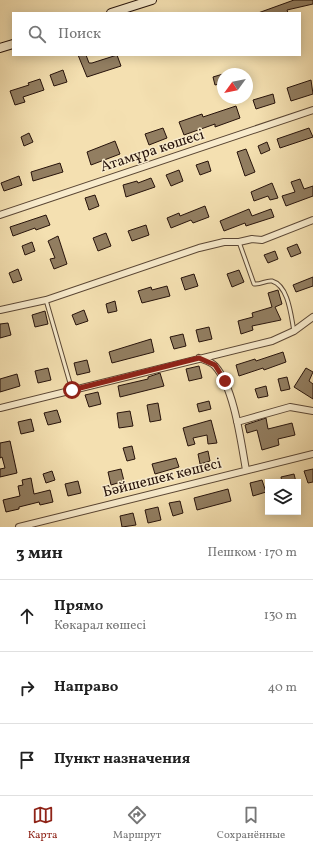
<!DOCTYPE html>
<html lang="ru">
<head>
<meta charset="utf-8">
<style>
	body { margin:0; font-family:Vollkorn,serif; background:#f6f6f6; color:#222 }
	.controls { position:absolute; right:12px; bottom:12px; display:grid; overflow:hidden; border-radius:0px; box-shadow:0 2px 10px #0003 }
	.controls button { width:36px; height:36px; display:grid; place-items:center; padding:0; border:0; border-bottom:1px solid #e0e0e0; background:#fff; color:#222; font:20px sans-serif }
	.compass { position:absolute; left:217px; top:68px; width:36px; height:36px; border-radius:50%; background:#fff; box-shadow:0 2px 10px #0003; rotate:237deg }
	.stop { position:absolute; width:12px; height:12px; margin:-9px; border:3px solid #8f2418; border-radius:50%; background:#fff }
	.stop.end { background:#8f2418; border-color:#fff; box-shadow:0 1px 4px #0008 }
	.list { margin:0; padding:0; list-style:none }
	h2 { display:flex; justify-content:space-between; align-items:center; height:52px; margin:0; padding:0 16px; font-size:17px }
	h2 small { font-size:13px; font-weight:400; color:#767676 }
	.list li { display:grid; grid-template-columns:26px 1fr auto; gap:12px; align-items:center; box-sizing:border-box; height:72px; padding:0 16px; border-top:1px solid #e0e0e0 }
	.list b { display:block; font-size:15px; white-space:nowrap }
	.list p { margin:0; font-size:13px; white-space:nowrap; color:#767676 }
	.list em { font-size:13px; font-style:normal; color:#767676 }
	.icon { flex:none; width:22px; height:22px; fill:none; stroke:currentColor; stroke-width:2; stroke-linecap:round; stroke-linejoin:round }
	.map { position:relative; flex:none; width:313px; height:527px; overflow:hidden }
	.search { position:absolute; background:#fff; box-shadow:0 2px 10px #0003; left:12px; right:12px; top:12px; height:44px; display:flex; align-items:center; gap:10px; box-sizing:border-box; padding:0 14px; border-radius:0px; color:#767676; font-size:15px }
	.sheet { height:268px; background:#fff }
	nav { display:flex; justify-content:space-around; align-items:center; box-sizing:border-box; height:56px; border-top:1px solid #e0e0e0; background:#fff; font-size:11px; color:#767676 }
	nav a { display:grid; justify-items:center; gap:2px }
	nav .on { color:#8f2418 }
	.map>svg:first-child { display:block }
	.building { fill:#927e61; stroke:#27130b }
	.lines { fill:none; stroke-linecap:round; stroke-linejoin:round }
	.lane-casing { stroke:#5a4634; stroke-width:5 }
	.street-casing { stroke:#5a4634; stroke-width:8 }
	.secondary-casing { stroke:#27130b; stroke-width:10 }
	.lane { stroke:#f8ebcc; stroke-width:3 }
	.street { stroke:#f8ebcc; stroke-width:6 }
	.secondary { stroke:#f8ebcc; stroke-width:8 }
	.route { stroke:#8f2418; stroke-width:5 }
	.labels { text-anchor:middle; stroke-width:3; stroke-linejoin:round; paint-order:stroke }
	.street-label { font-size:15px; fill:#27130b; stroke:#f8ebcc }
</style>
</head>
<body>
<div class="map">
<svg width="313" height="527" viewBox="0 0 313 527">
	<rect width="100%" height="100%" fill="#f4e0b1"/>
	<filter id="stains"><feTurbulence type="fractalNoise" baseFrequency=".005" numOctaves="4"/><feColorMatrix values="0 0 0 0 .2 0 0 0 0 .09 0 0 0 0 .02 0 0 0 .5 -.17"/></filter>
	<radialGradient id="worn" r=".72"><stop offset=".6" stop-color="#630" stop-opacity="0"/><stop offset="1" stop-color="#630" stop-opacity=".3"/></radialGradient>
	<path class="building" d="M294,0H313V4L287,10L288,13H258Z
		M78,55H86L89,63H92L117,55L121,66L87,77Z
		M63,70L67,82L54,86L50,75Z
		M223,74V83L215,85L213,77Z
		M40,79L44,90L23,97L25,102L15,105L10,91L29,85L28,83Z
		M311,80L313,94L291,101L287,88Z
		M273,94L275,103L256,109L253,100Z
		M236,106L240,118L215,127V124L184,135L179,122L202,114L203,117Z
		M163,128L167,138L149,145L145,134Z
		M309,128L313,137L280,148L277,139Z
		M29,133L33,142L24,146L21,137Z
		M115,141L120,154L91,165L87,152Z
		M267,142L270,150L261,154L258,146Z
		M246,149L255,172L245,176L237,152Z
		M208,161L211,171L200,175L196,165Z
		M60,163L63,172L33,181L31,172Z
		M179,170L183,181L171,186L166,175Z
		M19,176L22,185L4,191L1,183Z
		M151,178L155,187L126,197L123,185L137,181L138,183Z
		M300,179L304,189L313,186V196L286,206L282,196L295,192L291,182Z
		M272,183L278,198L270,200L268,196L254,201L251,192Z
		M95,195L99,206L89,210L85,198Z
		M205,206L209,217L193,223L191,220L171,228L167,218L179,213L180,216Z
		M249,209L252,216L271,209L274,217L246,226L245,223L224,231L220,221Z
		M46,215L50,225L36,230L35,228L13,236L10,227Z
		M146,225L149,235L132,241L128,231Z
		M106,233L111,246L98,251L93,238Z
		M58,236L67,264L54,269L50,259L55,258L48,241Z
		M32,242L35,251L25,255L22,246Z
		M297,244L301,253L291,257L287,248Z
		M275,251L278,259L268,263L264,255Z
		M18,269L22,280L13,283L9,273Z
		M239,270L244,282L232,287L227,274Z
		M194,274L198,286L185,290L181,278Z
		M313,277V286L296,292L293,285Z
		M167,286L170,296L142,303L138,291L151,287L152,290Z
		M278,290L282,304L275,307L281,320L252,326L253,330L241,334L238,321L253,317L252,313L272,307L268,293Z
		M115,301L117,311L108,313L106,304Z
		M84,310L88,321L76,325L72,315Z
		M45,311L48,324L35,327L32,315Z
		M8,323L11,335L0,338V324Z
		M209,327L212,339L199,342L196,330Z
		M183,334L186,346L174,349L170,337Z
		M151,339L154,352L112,363L109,352Z
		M283,352L286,362L264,370L263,368L239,376L236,365L255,359L256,361Z
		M87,360L90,372L77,375L74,363Z
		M199,366L202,378L189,381L186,369Z
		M48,368L51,380L38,383L35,371Z
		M306,368L313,372L309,381L313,384V399L294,387Z
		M160,373L164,386L120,397L118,386L148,379V377Z
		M17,374L20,386L0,392V379Z
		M287,377L290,389L281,391L278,379Z
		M266,386L268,396L258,398L255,389Z
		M98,392L101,404L89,407L85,395Z
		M209,401L211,409L199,412L197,404Z
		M158,403L161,420L150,422L147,405Z
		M57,410L61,422L48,425L44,413Z
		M130,411L133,426L119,428L117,413Z
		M266,418L268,429L292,423L295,435L278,439L279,445L262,450L257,430L247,433L245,425Z
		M31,419L34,431L21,434L18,422Z
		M211,420L217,443L208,444L207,435L193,438L195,444L188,446L183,428Z
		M10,441L17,473L0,477V469L5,468L2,457L0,458V443Z
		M132,446L135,459L127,461L123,448Z
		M208,451L210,461L200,464L198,454Z
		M176,458L179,467L155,474L152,464Z
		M121,469L124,481L111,485L108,472Z
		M313,469V482L308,483L304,471Z
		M52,471L55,480L46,483L43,474Z
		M294,474L296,482H282L281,477Z
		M31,478L34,494L50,490L53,502L40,505L39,502L19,507V509L6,512L3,500L20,496L18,486L23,485L22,480Z
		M262,480L266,492L253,496L250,483Z
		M78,481L81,493L68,496L65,484Z
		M228,489L231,501L197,510L194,498Z
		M180,501L183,513L173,516L169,503Z
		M158,507L161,520L148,523L145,510Z
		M133,513L136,525L122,527L120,516Z"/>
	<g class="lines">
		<defs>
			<path id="lane" d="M239,242L254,284C261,285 266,280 272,281C289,286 291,317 294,331
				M46,300L72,390"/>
			<path id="street" d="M0,215L313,110
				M0,310L46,300L199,248L224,242H239L252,239L262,240L313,220
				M199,358C204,360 212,362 215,366C234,387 241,442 246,470
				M0,408L272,341L294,331L313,317
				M237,422L290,407L313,411
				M19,527L313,454"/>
			<path id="secondary" d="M111,13L152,0
				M0,48L13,44"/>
		</defs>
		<use href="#lane" class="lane-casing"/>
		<use href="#street" class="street-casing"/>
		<use href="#secondary" class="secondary-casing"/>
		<use href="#lane" class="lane"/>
		<use href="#street" class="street"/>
		<use href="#secondary" class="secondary"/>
	</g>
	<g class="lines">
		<path class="route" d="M72,390L199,358L215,365L225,381"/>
	</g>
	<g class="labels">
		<g class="street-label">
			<text transform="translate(152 150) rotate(-18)" y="5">Атамұра көшесі</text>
			<text transform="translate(162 477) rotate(-14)" y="5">Бәйшешек көшесі</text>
		</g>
	</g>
	<rect width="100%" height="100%" filter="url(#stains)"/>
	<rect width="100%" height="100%" fill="url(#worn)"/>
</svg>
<div class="controls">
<button><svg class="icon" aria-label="layers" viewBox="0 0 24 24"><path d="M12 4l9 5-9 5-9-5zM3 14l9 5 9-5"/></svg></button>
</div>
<svg class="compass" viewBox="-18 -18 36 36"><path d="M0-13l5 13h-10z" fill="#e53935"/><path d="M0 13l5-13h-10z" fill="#767676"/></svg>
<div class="stop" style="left:72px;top:390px"></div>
<div class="stop end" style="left:225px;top:381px"></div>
<div class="search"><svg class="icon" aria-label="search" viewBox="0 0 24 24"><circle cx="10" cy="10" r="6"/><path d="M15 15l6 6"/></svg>Поиск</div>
</div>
<section class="sheet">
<h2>3 мин<small>Пешком · 170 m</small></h2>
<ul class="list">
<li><svg class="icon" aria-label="ahead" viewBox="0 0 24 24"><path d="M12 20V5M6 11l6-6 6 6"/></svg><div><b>Прямо</b><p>Көкарал көшесі</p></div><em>130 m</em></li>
<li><svg class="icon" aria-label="right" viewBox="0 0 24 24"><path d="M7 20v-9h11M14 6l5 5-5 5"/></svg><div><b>Направо</b></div><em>40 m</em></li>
<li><svg class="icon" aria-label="arrive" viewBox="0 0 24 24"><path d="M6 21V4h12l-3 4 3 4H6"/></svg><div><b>Пункт назначения</b></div></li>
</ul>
</section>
<nav>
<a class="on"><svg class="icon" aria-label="map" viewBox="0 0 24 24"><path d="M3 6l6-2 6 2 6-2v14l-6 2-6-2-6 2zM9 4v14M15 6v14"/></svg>Карта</a>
<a><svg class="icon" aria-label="directions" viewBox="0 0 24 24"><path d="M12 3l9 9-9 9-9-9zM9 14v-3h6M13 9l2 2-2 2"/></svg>Маршрут</a>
<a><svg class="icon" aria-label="saved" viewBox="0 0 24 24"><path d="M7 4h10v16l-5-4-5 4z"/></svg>Сохранённые</a>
</nav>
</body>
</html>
